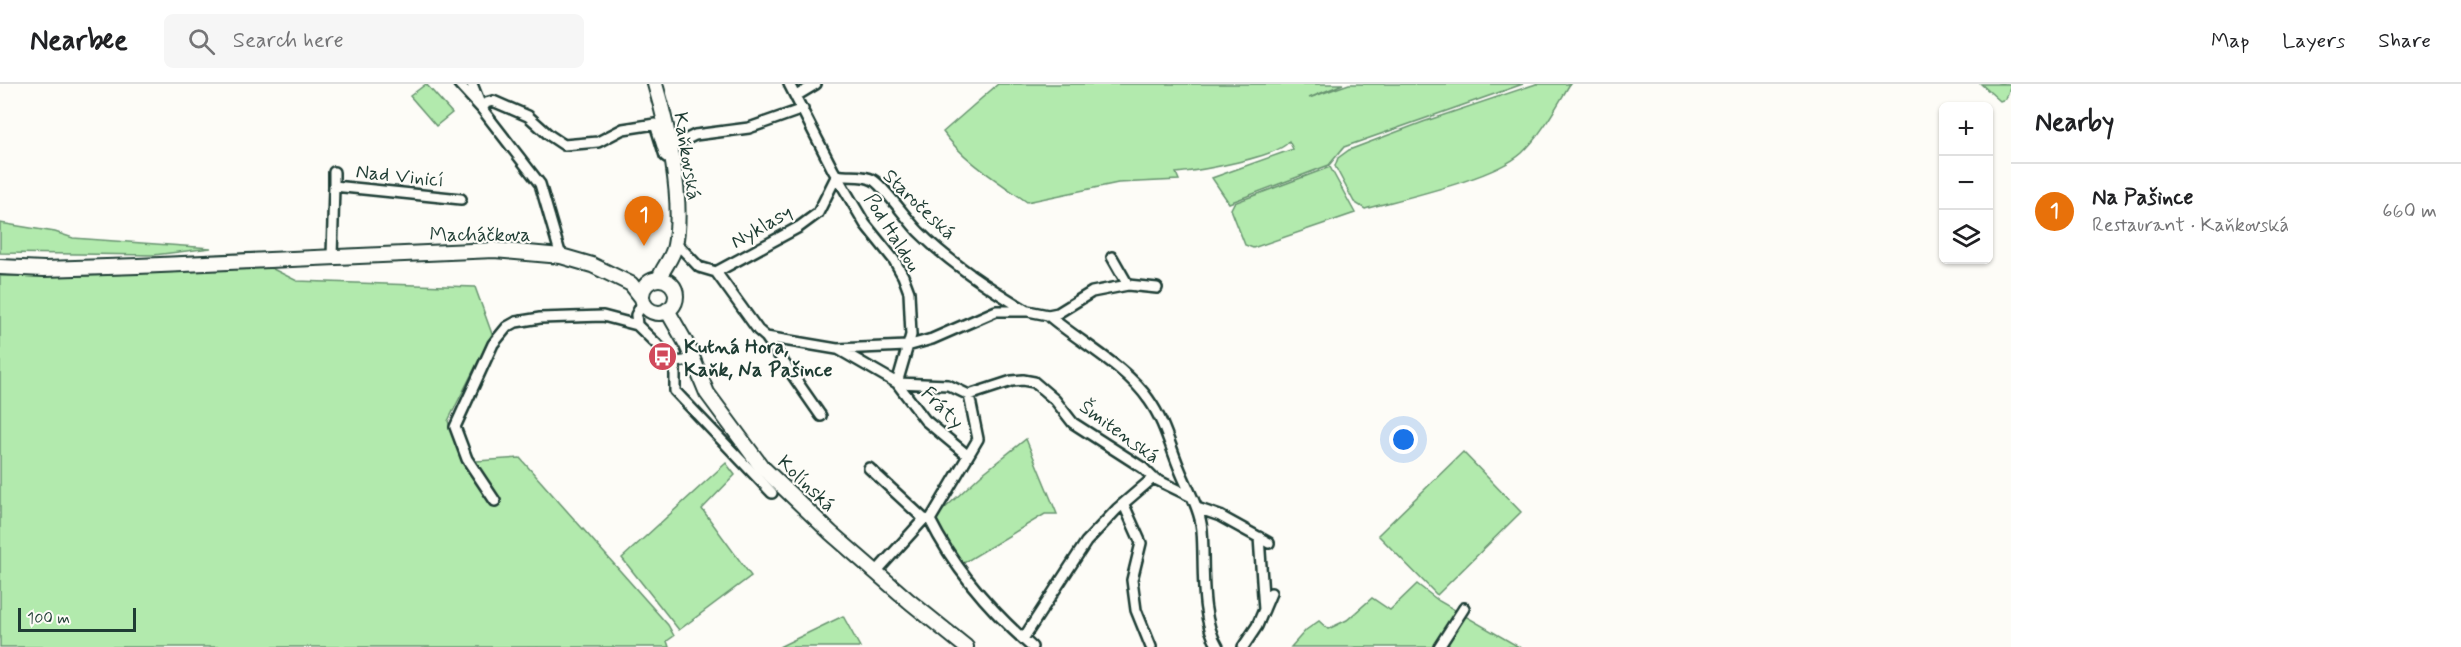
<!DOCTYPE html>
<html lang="en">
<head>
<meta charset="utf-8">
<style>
	body { margin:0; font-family:Mynerve,sans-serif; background:#f6f6f6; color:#202124 }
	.controls { position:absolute; right:18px; top:18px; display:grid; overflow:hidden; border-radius:9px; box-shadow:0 2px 4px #0004 }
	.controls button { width:54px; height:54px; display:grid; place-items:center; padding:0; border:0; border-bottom:2px solid #e0e0e0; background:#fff; color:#202124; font:30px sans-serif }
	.scale { position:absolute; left:18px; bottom:15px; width:118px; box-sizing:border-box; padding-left:6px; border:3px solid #1f3d34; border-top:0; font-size:16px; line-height:21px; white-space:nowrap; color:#1f3d34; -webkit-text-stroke:4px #fdfcf7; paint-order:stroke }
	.you { position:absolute; left:1404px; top:356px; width:21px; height:21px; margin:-15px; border:4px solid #fff; border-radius:50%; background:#1a73e8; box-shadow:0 0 0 9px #1a73e833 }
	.badge { display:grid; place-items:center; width:39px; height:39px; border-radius:50%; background:#d93025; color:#fff; font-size:20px; font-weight:700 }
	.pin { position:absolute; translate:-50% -50px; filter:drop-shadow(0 2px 3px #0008) }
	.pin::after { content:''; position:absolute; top:32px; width:21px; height:18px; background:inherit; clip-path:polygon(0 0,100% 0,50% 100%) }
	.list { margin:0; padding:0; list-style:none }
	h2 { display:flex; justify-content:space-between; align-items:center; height:78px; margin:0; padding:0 24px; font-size:26px }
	h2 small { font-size:20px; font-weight:400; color:#757577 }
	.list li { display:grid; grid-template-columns:39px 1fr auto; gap:18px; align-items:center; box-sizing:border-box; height:96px; padding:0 24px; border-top:2px solid #e0e0e0 }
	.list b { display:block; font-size:22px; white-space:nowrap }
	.list p { margin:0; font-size:20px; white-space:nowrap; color:#757577 }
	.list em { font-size:20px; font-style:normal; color:#757577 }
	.icon { flex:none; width:33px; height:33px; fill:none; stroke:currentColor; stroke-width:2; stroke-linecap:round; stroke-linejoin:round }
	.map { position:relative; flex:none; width:2011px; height:563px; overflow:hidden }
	header { display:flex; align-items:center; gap:36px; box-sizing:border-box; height:84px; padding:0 30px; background:#fff; border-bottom:2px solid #e0e0e0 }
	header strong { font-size:28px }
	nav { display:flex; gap:33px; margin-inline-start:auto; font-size:21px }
	.search { width:420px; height:54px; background:#f6f6f6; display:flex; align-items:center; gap:15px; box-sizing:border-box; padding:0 21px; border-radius:9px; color:#757577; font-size:22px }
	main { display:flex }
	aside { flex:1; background:#fff }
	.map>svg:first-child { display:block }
	.green { fill:#b2eaad; stroke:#689470; stroke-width:1.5 }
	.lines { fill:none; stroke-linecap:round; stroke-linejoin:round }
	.street-casing { stroke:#1f3d34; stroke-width:14 }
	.secondary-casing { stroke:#1f3d34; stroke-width:18 }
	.street { stroke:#fdfcf7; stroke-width:9 }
	.secondary { stroke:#fdfcf7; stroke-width:14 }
	.labels { text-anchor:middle; stroke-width:4.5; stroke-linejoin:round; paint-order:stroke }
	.street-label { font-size:20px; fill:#1f3d34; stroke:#fdfcf7 }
	.poi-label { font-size:20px; font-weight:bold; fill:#1f3d34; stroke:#fdfcf7; text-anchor:start }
</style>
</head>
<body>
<header>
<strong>Nearbee</strong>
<div class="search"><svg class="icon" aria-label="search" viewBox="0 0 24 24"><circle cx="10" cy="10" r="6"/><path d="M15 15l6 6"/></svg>Search here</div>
<nav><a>Map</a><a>Layers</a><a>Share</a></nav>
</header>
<main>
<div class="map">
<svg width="2011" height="563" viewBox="0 0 2011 563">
	<rect width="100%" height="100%" fill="#fdfcf7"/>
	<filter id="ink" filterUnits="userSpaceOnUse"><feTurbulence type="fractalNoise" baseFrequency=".0167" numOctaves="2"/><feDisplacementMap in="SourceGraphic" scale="12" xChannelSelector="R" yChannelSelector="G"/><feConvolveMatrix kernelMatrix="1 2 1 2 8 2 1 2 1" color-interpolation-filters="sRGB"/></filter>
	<g filter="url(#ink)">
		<path class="green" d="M426,0L452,29L436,42L410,12Z
			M998,0H1343L1309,14L1349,0H1523L1344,63L1329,81L1229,119L1212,94L1293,65L1289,57C1280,73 1197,87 1176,89L1179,96L1118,99L1027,118C998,97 965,78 943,48Z
			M1536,0H1570C1556,23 1542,50 1522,69C1493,95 1404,114 1365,125L1354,118L1335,82L1338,74L1349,66L1423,38Z
			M1981,0H2011L2006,15L2000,17Z
			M1330,83L1355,129L1253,164L1245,161L1231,125L1234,119Z
			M0,139L55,148L73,154L211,164L154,171L0,169Z
			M269,183L297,197L475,203L492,250L448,337L462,378L520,374L668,541L674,552L667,557L669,563H0V192H87Z
			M1026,355L1057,430H1045L957,483L932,436L982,390Z
			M1463,368L1521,428L1437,511L1378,451Z
			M726,379L735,391L702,425L751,492L679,546L622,474Z
			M1417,500L1439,517L1519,563H1291L1306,546L1319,537L1328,545L1347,536L1372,514L1390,526Z
			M843,532L860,563H779Z"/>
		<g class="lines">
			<defs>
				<path id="street" d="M459,0L482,25L540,100L561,172
					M472,0L480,20
					M789,0L833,86L865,140L894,176L903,192L909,208L911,251L897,299
					M796,12L816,0
					M482,25L486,19L493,17L528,32L549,51L564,61L598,58L623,45L655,40L665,72L673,78
					M671,63L695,51L749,44L803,25
					M837,91C848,94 862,90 873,96C882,100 908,137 919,148C950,179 989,204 1027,227
					M334,102V88
					M675,162L681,164L699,183L716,188L758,246L766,253L837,265L907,262L932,255L996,227H1028L1048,231L1058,229L1092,208L1128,201L1157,204
					M332,173L334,102L461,115
					M1112,173L1128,201
					M716,188L799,143L818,129L837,91
					M643,218L636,231L637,241L675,278L693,276
					M1048,231C1079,258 1126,282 1149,316C1164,337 1170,362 1180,386C1188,406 1200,425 1202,446C1205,482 1199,532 1218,563
					M766,253L821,332
					M838,265L897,299L925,336L967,371
					M675,278V307L772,409
					M897,299L948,301L969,311L1012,297L1023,296L1034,298L1055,316L1073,339L1143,384L1153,394L1192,413
					M869,384L924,435
					M495,417L467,375L455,343L493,260L507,243L516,238L540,234L603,232L637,241
					M1124,421L1141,459L1132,496L1136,526L1151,563
					M1197,424L1220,432L1269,459
					M930,436C954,484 992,528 1032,563
					M930,436L978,355L969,311
					M1259,453L1264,526
					M876,488L924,435L930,436
					M1023,555L1086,458L1117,425L1153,394
					M1243,563L1257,542L1271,509
					M1439,563L1464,524"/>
				<path id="secondary" d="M655,0C668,44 684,116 675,161C673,174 663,183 659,195
					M0,183L44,185L138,182L494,166L561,172L592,181L631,200L642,214
					M642 212a17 17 0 1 1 34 0a17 17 0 1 1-34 0Z
					M667,226L687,261L707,309L761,382L831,449L909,517L966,563"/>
			</defs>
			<use href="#street" class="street-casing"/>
			<use href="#secondary" class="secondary-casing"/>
			<use href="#street" class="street"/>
			<use href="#secondary" class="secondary"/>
		</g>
	</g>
	<defs>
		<symbol id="bus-disc" viewBox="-11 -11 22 22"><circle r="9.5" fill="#d1495b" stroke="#fdfcf7"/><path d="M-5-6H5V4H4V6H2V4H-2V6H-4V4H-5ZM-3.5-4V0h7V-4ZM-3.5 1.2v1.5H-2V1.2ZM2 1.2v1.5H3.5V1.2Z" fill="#fff"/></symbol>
	</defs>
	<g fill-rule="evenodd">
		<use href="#bus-disc" x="646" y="256" width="33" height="33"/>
	</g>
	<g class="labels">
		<g class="street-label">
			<text transform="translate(688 72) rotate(81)" y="7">Kaňkovská</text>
			<text transform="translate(400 91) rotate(6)" y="7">Nad Vinicí</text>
			<text transform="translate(920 120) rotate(44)" y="7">Staročeská</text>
			<text transform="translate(761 142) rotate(-30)" y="7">Nyklasy</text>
			<text transform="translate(893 148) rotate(58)" y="7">Pod Haldou</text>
			<text x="480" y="157">Macháčkova</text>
			<text transform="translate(943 323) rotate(45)" y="7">Fráty</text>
			<text transform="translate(1120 347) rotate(36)" y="7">Šmitenská</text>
			<text transform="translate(807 399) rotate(44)" y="7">Kolínská</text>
		</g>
		<g class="poi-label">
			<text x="684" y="269">Kutná Hora,<tspan x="684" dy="23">Kaňk, Na Pašince</tspan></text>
		</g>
	</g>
</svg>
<div class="controls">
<button>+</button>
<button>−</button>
<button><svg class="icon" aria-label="layers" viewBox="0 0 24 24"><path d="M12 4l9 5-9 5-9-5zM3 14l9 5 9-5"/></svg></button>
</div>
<div class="scale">100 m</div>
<div class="you"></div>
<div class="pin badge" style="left:644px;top:162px;background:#e8710a">1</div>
</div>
<aside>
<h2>Nearby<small></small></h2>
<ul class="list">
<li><span class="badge" style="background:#e8710a">1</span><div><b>Na Pašince</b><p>Restaurant · Kaňkovská</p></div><em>660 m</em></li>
</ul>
</aside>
</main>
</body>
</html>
